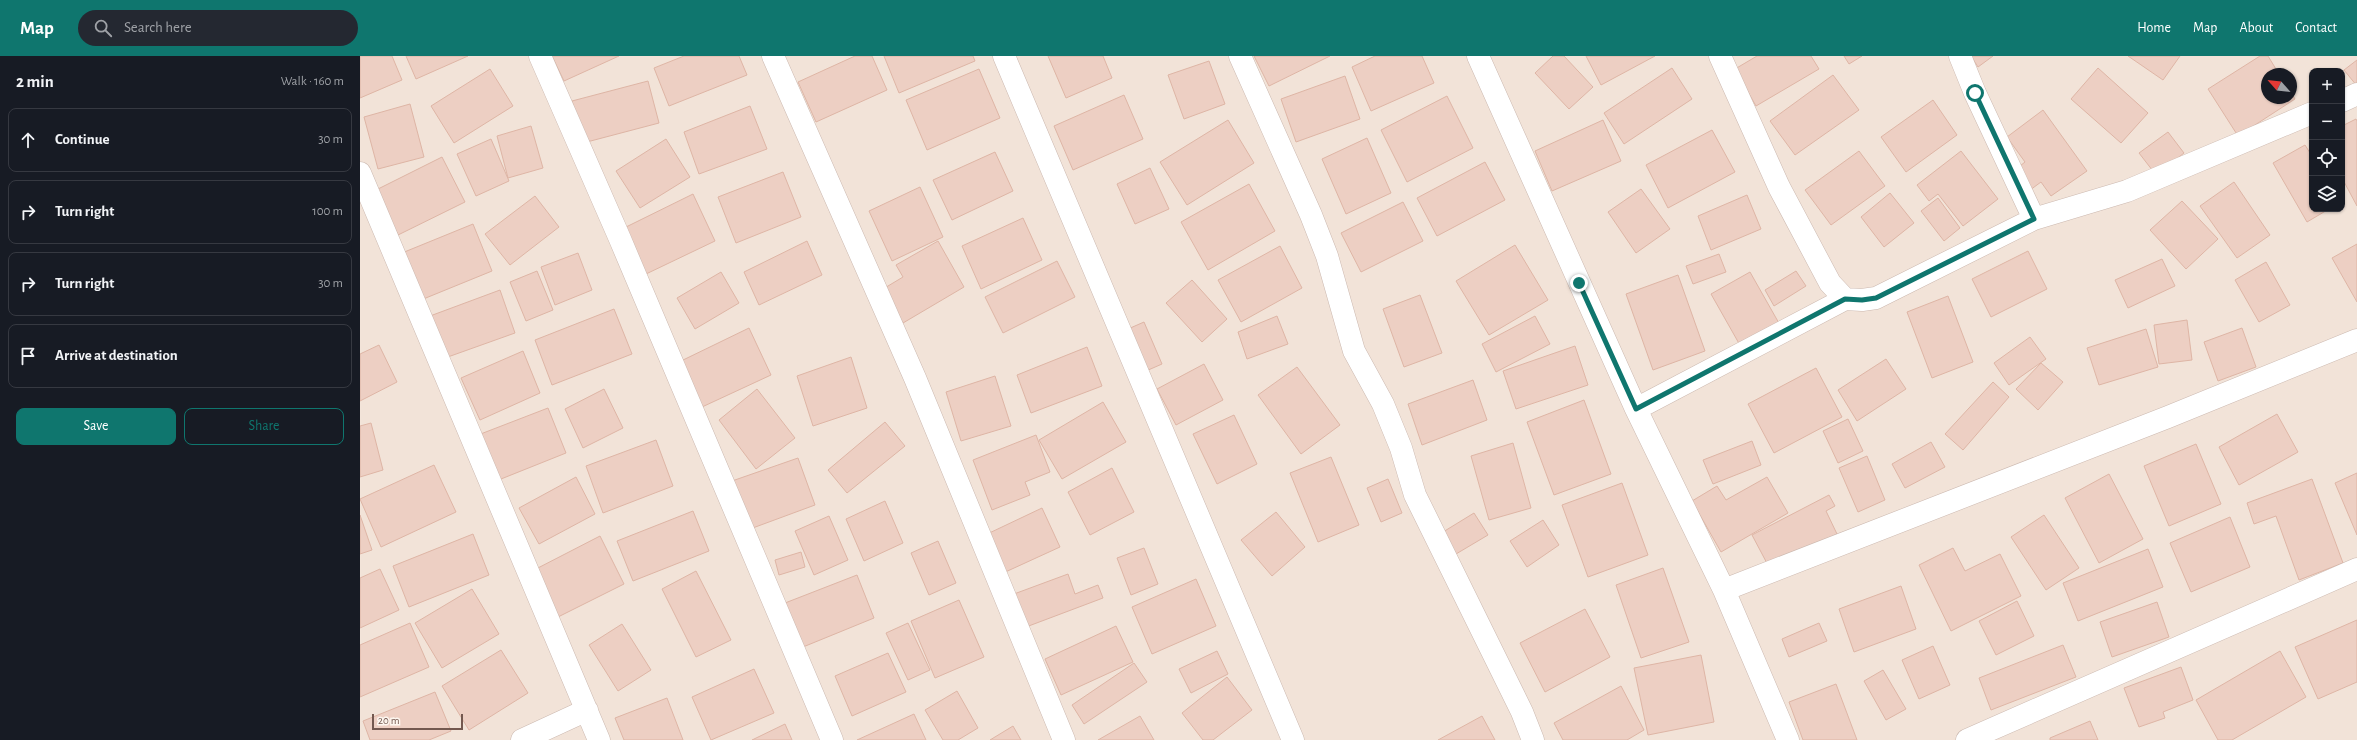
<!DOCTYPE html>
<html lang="en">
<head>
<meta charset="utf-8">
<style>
	body { margin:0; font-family:"Alegreya Sans",sans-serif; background:#242831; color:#f1f3f6 }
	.controls { position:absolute; right:12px; top:12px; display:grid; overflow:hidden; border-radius:8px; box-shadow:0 1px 3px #0004 }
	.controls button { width:36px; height:36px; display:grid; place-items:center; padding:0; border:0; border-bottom:1px solid #363941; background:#171b24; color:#f1f3f6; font:20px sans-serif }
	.compass { position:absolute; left:1901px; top:12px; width:36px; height:36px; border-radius:50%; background:#171b24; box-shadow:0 1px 3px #0004; rotate:297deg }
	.scale { position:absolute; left:12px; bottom:10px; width:91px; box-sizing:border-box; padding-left:4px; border:2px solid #73584f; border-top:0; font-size:11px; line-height:14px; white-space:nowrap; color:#73584f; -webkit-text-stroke:3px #fdf6ef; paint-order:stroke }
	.stop { position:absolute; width:12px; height:12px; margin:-9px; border:3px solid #0f766e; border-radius:50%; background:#fff }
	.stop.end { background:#0f766e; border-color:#fff; box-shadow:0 1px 4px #0008 }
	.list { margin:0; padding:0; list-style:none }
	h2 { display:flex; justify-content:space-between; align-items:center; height:52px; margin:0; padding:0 16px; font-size:17px }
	h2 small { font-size:13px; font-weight:400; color:#9ea1a6 }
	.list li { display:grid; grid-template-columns:26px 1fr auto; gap:12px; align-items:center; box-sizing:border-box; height:64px; margin:0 8px 8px; padding:0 8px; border:1px solid #363941; border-radius:8px }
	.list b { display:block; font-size:15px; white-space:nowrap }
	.list em { font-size:13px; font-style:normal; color:#9ea1a6 }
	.actions { display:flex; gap:8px; padding:12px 16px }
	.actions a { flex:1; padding:9px 0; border:1px solid #0f766e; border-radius:8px; text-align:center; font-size:14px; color:#0f766e }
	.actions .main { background:#0f766e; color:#fff }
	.icon { flex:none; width:22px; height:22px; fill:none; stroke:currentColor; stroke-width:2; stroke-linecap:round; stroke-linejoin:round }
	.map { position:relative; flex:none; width:1997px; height:684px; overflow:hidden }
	header { display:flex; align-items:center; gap:24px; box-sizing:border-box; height:56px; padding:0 20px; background:#0f766e; color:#fff }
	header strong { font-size:19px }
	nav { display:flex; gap:22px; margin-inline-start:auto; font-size:14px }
	.search { width:280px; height:36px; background:#242831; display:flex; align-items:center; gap:10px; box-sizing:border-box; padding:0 14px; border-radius:22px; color:#9ea1a6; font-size:15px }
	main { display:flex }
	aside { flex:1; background:#171b24 }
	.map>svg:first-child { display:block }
	.residential { fill:#f2e3d8; fill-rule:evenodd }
	.building { fill:#edcfc3; stroke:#deb5a5 }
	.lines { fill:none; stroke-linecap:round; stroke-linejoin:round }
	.minor-casing { stroke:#ccb9b0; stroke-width:23 }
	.minor { stroke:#fff; stroke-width:22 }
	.route { stroke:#0f766e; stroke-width:5 }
</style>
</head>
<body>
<header>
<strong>Map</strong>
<div class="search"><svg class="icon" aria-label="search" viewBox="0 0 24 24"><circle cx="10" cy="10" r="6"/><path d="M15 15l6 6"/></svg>Search here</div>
<nav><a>Home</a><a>Map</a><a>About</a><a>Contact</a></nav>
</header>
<main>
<aside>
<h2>2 min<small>Walk · 160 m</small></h2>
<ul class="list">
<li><svg class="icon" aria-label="ahead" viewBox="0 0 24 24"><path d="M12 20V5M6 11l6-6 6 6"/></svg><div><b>Continue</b></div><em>30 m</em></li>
<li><svg class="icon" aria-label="right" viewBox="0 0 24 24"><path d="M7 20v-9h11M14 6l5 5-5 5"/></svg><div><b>Turn right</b></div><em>100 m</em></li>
<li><svg class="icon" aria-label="right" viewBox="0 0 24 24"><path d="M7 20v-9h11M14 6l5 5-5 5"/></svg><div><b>Turn right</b></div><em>30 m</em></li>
<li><svg class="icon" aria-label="arrive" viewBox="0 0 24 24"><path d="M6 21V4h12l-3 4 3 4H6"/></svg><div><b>Arrive at destination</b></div></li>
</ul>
<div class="actions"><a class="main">Save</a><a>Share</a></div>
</aside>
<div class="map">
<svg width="1997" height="684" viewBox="0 0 1997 684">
	<rect width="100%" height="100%" fill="#fbf2e9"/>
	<path class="residential" d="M0,0H1997V684H0ZM1952,15H1982V153H1952ZM1907,18H1931V42H1907Z"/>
	<path class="building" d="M0,0H32L42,24L0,42Z
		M46,0H108L56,23Z
		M192,0H259L204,25Z
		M324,0H379L387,19L309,50L294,12Z
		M495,0H512L527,34L456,66L438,26Z
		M524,0H613L615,5L539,37Z
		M688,0H743L752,22L706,42Z
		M894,0H970L909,30Z
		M1015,0H1062L1074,27L1011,55L992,11Z
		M1193,0H1204L1233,31L1209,53L1175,17Z
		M1226,0H1295L1241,29Z
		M1397,0H1451L1459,13L1396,50L1375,13Z
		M1484,0H1502L1489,8Z
		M1611,0H1633L1618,11Z
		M1768,0H1820L1803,24Z
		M1900,0H1908L1919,18H1907V42H1931V37L1935,43L1878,80L1848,33Z
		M1997,4V30L1984,14Z
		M849,5L865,48L824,63L808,19Z
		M1312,12L1332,43L1264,88L1244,57Z
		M1738,12L1788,57L1761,87L1711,43Z
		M130,13L153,50L94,87L71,50Z
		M619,13L640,62L567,94L546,44Z
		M1473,19L1499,54L1435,99L1410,65Z
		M985,20L1000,63L936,86L921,43Z
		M288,25L299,67L223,87L212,45Z
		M764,39L783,83L713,114L694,70Z
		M1087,40L1113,92L1047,126L1021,74Z
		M1573,44L1597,79L1546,116L1521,81Z
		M50,48L64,101L18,113L4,61Z
		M390,50L407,93L339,118L324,76Z
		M1683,54L1727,115L1691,140L1681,126L1666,137L1651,117L1665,106L1647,81Z
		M1996,63L1997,65V150L1982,122V70Z
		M868,64L894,107L827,149L800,106Z
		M1243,64L1261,105L1192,135L1175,95Z
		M171,70L183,112L148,122L137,80Z
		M1352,74L1375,116L1308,152L1286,109Z
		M1808,76L1824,97L1796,119L1779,97Z
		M1007,82L1031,137L986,158L962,103Z
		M131,83L149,125L116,140L97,98Z
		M306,83L330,121L280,152L256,115Z
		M1945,89L1952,100V153H1969L1947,166L1913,107Z
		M1499,95L1525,130L1471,169L1445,134Z
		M1601,95L1638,143L1603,170L1578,138L1569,145L1557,129Z
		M635,96L653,135L592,164L573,124Z
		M82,101L105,146L38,179L16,134Z
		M1125,106L1145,144L1077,180L1057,142Z
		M790,112L809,153L775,168L757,128Z
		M423,116L441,161L376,187L358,141Z
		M1874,126L1910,179L1877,202L1840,150Z
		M889,128L915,175L848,214L821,166Z
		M560,131L583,181L532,205L509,155Z
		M1281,133L1310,173L1276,197L1248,156Z
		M1530,137L1554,167L1524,191L1501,161Z
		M333,138L355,185L286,218L264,172Z
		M1387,139L1401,173L1351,194L1338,160Z
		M175,140L199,171L150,209L125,178Z
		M1578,142L1600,172L1584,185L1561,155Z
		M1822,145L1858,183L1826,213L1790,174Z
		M1043,146L1063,185L1001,216L981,177Z
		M663,162L682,204L621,233L602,190Z
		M113,168L132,215L56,246L37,199Z
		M447,185L462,219L399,249L384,216Z
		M578,185L604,231L543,267L523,233L543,221L536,209Z
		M1997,188V246L1972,202Z
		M1155,189L1188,244L1129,279L1096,225Z
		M920,190L942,232L881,266L858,224Z
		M1668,195L1687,233L1631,261L1612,223Z
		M218,197L232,234L195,249L181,211Z
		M1359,198L1366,216L1333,228L1326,210Z
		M1802,203L1815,230L1768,252L1755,224Z
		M697,205L715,241L643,277L625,241Z
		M1906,206L1930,249L1899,266L1875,224Z
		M177,215L193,254L166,265L150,226Z
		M1436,215L1446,230L1414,250L1405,234Z
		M361,216L379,247L335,273L317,242Z
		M1390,216L1420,269L1381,291L1351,238Z
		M1318,219L1345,295L1293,314L1266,238Z
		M832,224L867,263L842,286L806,247Z
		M140,234L155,277L85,302L70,260Z
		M1060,239L1082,297L1044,311L1023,253Z
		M1588,240L1613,306L1572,322L1547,256Z
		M254,253L272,298L192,329L175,284Z
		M917,260L928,288L887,303L878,276Z
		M1175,260L1190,288L1136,316L1122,288Z
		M1827,264L1832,304L1799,308L1794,269Z
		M784,266L802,308L786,315L768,273Z
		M389,272L411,319L342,351L321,305Z
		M1882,272L1896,311L1858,325L1844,286Z
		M1786,273L1798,311L1739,329L1727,292Z
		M1670,281L1686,303L1649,329L1634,307Z
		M19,289L37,326L0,345V298Z
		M1215,290L1228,329L1156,353L1143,315Z
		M727,291L742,330L671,357L657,319Z
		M163,295L180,337L120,364L101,322Z
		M491,301L507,352L453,370L437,320Z
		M1526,303L1546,333L1497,365L1478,334Z
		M1681,307L1703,326L1678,354L1656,333Z
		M844,308L863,344L816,369L797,333Z
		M937,311L980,369L941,398L898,339Z
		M1456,312L1482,361L1414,397L1388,348Z
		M635,320L651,370L601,385L586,336Z
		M1113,324L1127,364L1062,389L1048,348Z
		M1633,326L1649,341L1603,394L1585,378Z
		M244,333L263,372L223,392L205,353Z
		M397,333L435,382L396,413L359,364Z
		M1224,344L1251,418L1194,439L1167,366Z
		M743,346L766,386L702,423L679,384Z
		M188,352L206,397L136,425L118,379Z
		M1917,358L1938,396L1879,429L1859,391Z
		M874,359L897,408L857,428L833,378Z
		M1488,363L1503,395L1478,407L1463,375Z
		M525,366L545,390L487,437L468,414Z
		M11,367L23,414L0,421V370Z
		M676,379L690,416L665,426L670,439L632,454L613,404Z
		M296,384L313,430L243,457L226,410Z
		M1392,385L1401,409L1353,428L1343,404Z
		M1571,386L1585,411L1545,432L1532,408Z
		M1153,387L1171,452L1129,464L1111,400Z
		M1836,388L1861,448L1809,470L1784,410Z
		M1507,400L1525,444L1498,456L1479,412Z
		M971,401L999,469L958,486L930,417Z
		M438,402L455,449L390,473L372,425Z
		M74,409L96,456L21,491L0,443Z
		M752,412L774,456L730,479L708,436Z
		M1997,417V479L1975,427Z
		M1749,418L1783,483L1739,507L1705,442Z
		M216,421L235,458L179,488L159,452Z
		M1407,421L1428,457L1361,496L1332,445L1357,430L1366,444Z
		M1028,423L1042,457L1021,466L1007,432Z
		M1952,423L1983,507L1939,524L1916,460L1894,468L1887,447Z
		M1262,427L1288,499L1228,521L1202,449Z
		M1469,439L1475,450L1466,455L1477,478L1410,513L1392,479Z
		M525,445L543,487L504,505L486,463Z
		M682,452L700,491L641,518L623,480Z
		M333,455L349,495L273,525L257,485Z
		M916,456L945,491L912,520L881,484Z
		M1114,457L1128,479L1096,498L1083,476Z
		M0,459L12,494L0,498Z
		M1684,459L1719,512L1686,534L1651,481Z
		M469,460L488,504L454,519L435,475Z
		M1870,461L1890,511L1831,536L1810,487Z
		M1183,464L1199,489L1167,511L1150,485Z
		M113,478L129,519L49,551L33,510Z
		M240,480L264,528L198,561L174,514Z
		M578,485L596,527L569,539L551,497Z
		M784,492L798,528L771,539L757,502Z
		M1593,492L1605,515L1640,498L1661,540L1591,575L1559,509Z
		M1788,493L1803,531L1718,565L1703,527Z
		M441,496L445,511L419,519L415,504Z
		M1303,512L1329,586L1281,602L1256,529Z
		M20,513L39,554L0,572V522Z
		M336,515L371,584L336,601L302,533Z
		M708,518L715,538L738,529L743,542L666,571L654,538Z
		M497,519L514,562L443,591L425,547Z
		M836,523L856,570L792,598L772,551Z
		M1541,530L1556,573L1494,596L1479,553Z
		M112,533L139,578L82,612L55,567Z
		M599,544L624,601L575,622L551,565Z
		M1657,545L1674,580L1636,599L1619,565Z
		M1797,546L1809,581L1752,601L1740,566Z
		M1225,553L1250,601L1185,636L1160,587Z
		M1997,564V626L1958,643L1935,591Z
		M50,567L69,611L0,641V589Z
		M548,567L570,614L548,624L526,577Z
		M1459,567L1467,585L1429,601L1422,583Z
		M262,568L291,614L258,635L229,589Z
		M756,570L773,606L701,639L685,603Z
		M1703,589L1716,621L1631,654L1619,622Z
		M1573,590L1590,629L1559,643L1542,604Z
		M141,594L168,637L109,674L82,630Z
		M857,595L868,618L831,637L819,613Z
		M1920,595L1946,641L1872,684H1858L1836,644Z
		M528,597L546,636L492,660L475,620Z
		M1341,599L1354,666L1288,679L1274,612Z
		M774,607L787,626L724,668L712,649Z
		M1821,611L1833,644L1803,656L1805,662L1779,671L1764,632Z
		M394,613L414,657L351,684L332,641Z
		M1523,614L1546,653L1526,664L1504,625Z
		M867,621L892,654L853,684H843L822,657Z
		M1476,628L1497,684H1443L1429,646Z
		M1261,630L1284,674L1267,684H1203L1194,667Z
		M597,635L618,672L598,684H583L565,654Z
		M75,636L91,675L69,684H10L3,665Z
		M307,642L323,684H264L255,662Z
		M554,658L566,684H497Z
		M780,660L794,684H738Z
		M1122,660L1135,684H1078Z
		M1730,665L1738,684H1690V682Z
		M425,668L432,684H392Z
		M653,670L661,684H630Z"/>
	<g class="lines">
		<defs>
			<path id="minor" d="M180,0L260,183L472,684
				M413,0L555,322L704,684
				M644,0L933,684
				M880,0L951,159L967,200L994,295L1023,348L1041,392L1055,439L1162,656L1173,684
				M1118,0L1276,353L1364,534L1428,684
				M1360,0L1419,131L1470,227L1485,243L1502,244L1516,242L1674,163
				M1600,0L1615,37L1674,163L1767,135L1952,57
				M1982,45L1997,38
				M0,117L239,684
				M1276,353L1485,243
				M1364,534L1808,361L1997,284
				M162,684L227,654
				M1607,684L1997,513"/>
		</defs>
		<use href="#minor" class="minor-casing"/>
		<use href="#minor" class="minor"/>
	</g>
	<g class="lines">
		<path class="route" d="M1219,227L1276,353L1485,243L1502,244L1516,242L1674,163L1615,37"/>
	</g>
</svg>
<div class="controls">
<button>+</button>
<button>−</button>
<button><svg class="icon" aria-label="locate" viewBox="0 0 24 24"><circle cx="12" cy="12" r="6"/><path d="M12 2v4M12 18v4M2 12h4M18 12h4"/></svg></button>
<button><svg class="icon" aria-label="layers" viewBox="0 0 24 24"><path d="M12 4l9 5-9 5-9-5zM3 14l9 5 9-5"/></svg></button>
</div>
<svg class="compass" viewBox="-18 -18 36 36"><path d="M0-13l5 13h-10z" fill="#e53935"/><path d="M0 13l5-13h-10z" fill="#9ea1a6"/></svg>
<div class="scale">20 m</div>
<div class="stop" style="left:1615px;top:37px"></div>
<div class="stop end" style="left:1219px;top:227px"></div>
</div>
</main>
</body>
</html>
